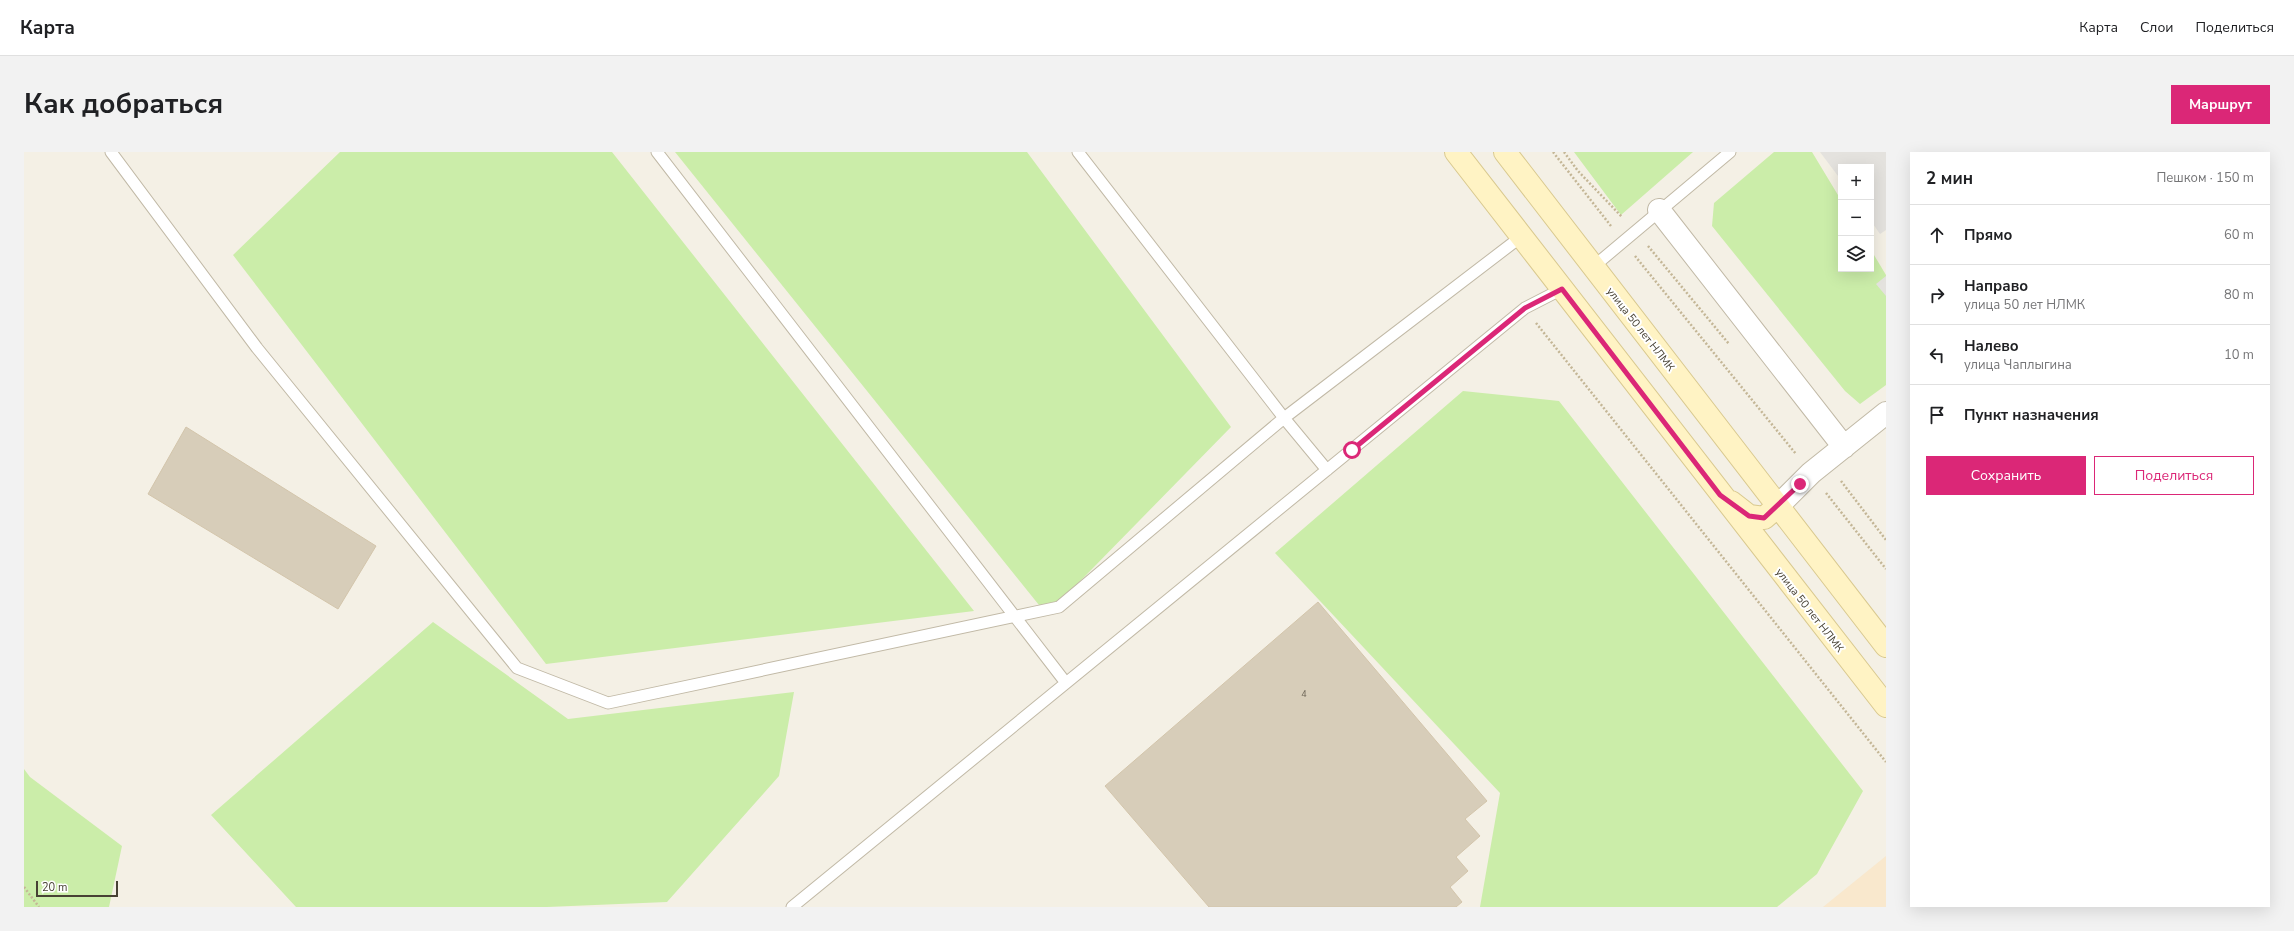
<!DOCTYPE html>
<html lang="ru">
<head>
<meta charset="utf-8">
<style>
	body { margin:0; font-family:"Nunito Sans",sans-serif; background:#f2f2f2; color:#202124 }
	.controls { position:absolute; right:12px; top:12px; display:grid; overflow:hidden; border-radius:0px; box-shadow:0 4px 16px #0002 }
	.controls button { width:36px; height:36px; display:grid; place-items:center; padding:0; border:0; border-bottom:1px solid #e0e0e0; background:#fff; color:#202124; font:20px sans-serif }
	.scale { position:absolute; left:12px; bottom:10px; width:82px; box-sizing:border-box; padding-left:4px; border:2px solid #474134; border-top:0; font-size:11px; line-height:14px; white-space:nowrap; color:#474134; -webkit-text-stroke:3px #fff; paint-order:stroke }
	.stop { position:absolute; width:12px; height:12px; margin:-9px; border:3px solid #db2777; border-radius:50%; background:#fff }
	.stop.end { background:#db2777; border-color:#fff; box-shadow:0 1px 4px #0008 }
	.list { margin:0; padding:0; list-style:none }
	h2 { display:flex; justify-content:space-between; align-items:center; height:52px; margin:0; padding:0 16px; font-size:17px }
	h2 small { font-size:13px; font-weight:400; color:#757577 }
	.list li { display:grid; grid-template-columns:26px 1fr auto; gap:12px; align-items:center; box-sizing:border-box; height:60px; padding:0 16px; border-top:1px solid #e0e0e0 }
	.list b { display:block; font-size:15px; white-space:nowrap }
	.list p { margin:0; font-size:13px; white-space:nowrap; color:#757577 }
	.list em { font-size:13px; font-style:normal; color:#757577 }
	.actions { display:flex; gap:8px; padding:12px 16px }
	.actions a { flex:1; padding:9px 0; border:1px solid #db2777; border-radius:0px; text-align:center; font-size:14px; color:#db2777 }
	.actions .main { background:#db2777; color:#fff }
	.icon { flex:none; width:22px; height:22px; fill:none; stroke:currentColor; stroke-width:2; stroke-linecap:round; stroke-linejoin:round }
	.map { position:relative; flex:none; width:1862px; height:755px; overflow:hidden; border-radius:0px }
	header { display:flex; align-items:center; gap:24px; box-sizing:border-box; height:56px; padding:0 20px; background:#fff; border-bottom:1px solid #e0e0e0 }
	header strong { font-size:19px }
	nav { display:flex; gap:22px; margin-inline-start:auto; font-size:14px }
	.intro { display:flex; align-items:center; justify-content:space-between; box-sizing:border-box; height:96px; padding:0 24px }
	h1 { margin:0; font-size:28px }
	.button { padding:10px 18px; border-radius:0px; background:#db2777; color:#fff; font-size:14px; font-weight:700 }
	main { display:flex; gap:24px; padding:0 24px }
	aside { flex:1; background:#fff; border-radius:0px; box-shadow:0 4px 16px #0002 }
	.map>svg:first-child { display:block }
	.commercial { fill:#f9e8cd }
	.green { fill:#cbeda9 }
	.parking { fill:#e4e2de }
	.building { fill:#d7cdb9; stroke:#d3c5ab }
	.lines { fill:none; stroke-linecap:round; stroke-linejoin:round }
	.service-casing { stroke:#c1b9a6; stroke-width:13 }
	.minor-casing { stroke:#c1b9a6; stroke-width:24 }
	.secondary-casing { stroke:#d9c98f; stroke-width:24 }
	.path { stroke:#c4b696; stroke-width:2.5; stroke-dasharray:2 2; stroke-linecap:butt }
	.service { stroke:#fff; stroke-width:11 }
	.minor { stroke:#fff; stroke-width:22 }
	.secondary { stroke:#fff3c4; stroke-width:22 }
	.route { stroke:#db2777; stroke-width:5 }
	.labels { text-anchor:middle; stroke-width:4; stroke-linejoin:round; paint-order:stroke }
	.number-label { font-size:9px; fill:#6b6455 }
	.street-label { font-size:11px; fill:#474134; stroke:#fff }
</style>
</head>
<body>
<header>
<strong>Карта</strong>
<nav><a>Карта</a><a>Слои</a><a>Поделиться</a></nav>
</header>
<div class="intro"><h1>Как добраться</h1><a class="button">Маршрут</a></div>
<main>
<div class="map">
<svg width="1862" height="755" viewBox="0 0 1862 755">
	<rect width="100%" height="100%" fill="#f4f0e5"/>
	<path class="commercial" d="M1862,704V755H1799Z"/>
	<path class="green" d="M316,0H588L950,459L522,512L209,103Z
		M651,0H1003L1207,275L1023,463Z
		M1550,0H1669L1597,63Z
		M1750,0H1788L1817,48V117H1847V98L1862,123V233L1836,252L1821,239L1688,74L1690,51Z
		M1439,239L1535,249L1839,639L1793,722L1753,755H1456L1476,641L1251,401Z
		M409,470L544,567L770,540L755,624L643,750L523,755H272L187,663Z
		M0,617L6,625L98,694L85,755H0Z"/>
	<path class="parking" d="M1796,0H1862V78L1856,82L1847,69V15H1817V28Z
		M1862,124V144L1852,132Z"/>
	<path class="building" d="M162,275L352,394L314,457L124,342Z
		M1294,450L1463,649L1441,667L1456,684L1432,705L1444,719L1426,735L1438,750L1432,755H1185L1081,634Z"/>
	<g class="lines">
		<defs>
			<path id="service" d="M87,0L233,196L493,516L584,551L1035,455L1260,266L1303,318
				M633,0L1042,531
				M1054,0L1260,266L1498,84
				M1569,115L1706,0
				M768,755L1501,156L1538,137"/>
			<path id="minor" d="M1635,58L1820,295
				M1753,355L1787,321L1862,261"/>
			<path id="secondary" d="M1432,0L1862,554
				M1481,0L1862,494
				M1707,350L1725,364L1740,366L1753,355"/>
		</defs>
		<use href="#service" class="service-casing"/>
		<use href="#minor" class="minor-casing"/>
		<use href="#secondary" class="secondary-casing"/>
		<path class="path" d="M1529,0L1587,74
			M1540,0L1554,19L1598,65
			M1624,94L1705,192
			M1611,104L1772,302
			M1512,171L1862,610
			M1817,329L1862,388
			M1802,341L1862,417
			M0,735L15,755"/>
		<use href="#service" class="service"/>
		<use href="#minor" class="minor"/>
		<use href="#secondary" class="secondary"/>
	</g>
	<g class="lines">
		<path class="route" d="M1328,298L1501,156L1538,137L1696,343L1725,364L1740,366L1776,332"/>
	</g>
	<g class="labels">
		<g class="number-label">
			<text x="1280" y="545">4</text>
		</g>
		<g class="street-label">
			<text transform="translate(1617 177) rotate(52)" y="4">улица 50 лет НЛМК</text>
			<text transform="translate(1786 458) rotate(52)" y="4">улица 50 лет НЛМК</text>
		</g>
	</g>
</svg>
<div class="controls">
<button>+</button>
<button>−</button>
<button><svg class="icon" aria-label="layers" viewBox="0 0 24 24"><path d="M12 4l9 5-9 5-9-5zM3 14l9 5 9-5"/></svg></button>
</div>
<div class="scale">20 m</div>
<div class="stop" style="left:1328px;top:298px"></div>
<div class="stop end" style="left:1776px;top:332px"></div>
</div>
<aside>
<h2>2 мин<small>Пешком · 150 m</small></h2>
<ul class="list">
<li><svg class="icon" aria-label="ahead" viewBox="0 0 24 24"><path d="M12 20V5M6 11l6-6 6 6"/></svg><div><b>Прямо</b></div><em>60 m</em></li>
<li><svg class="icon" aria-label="right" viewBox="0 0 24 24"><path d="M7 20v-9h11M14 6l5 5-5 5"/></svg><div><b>Направо</b><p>улица 50 лет НЛМК</p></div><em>80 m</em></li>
<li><svg class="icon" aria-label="left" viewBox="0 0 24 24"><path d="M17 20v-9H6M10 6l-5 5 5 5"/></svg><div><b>Налево</b><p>улица Чаплыгина</p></div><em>10 m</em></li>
<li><svg class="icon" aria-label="arrive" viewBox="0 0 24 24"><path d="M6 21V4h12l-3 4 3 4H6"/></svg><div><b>Пункт назначения</b></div></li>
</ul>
<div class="actions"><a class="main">Сохранить</a><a>Поделиться</a></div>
</aside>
</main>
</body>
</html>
